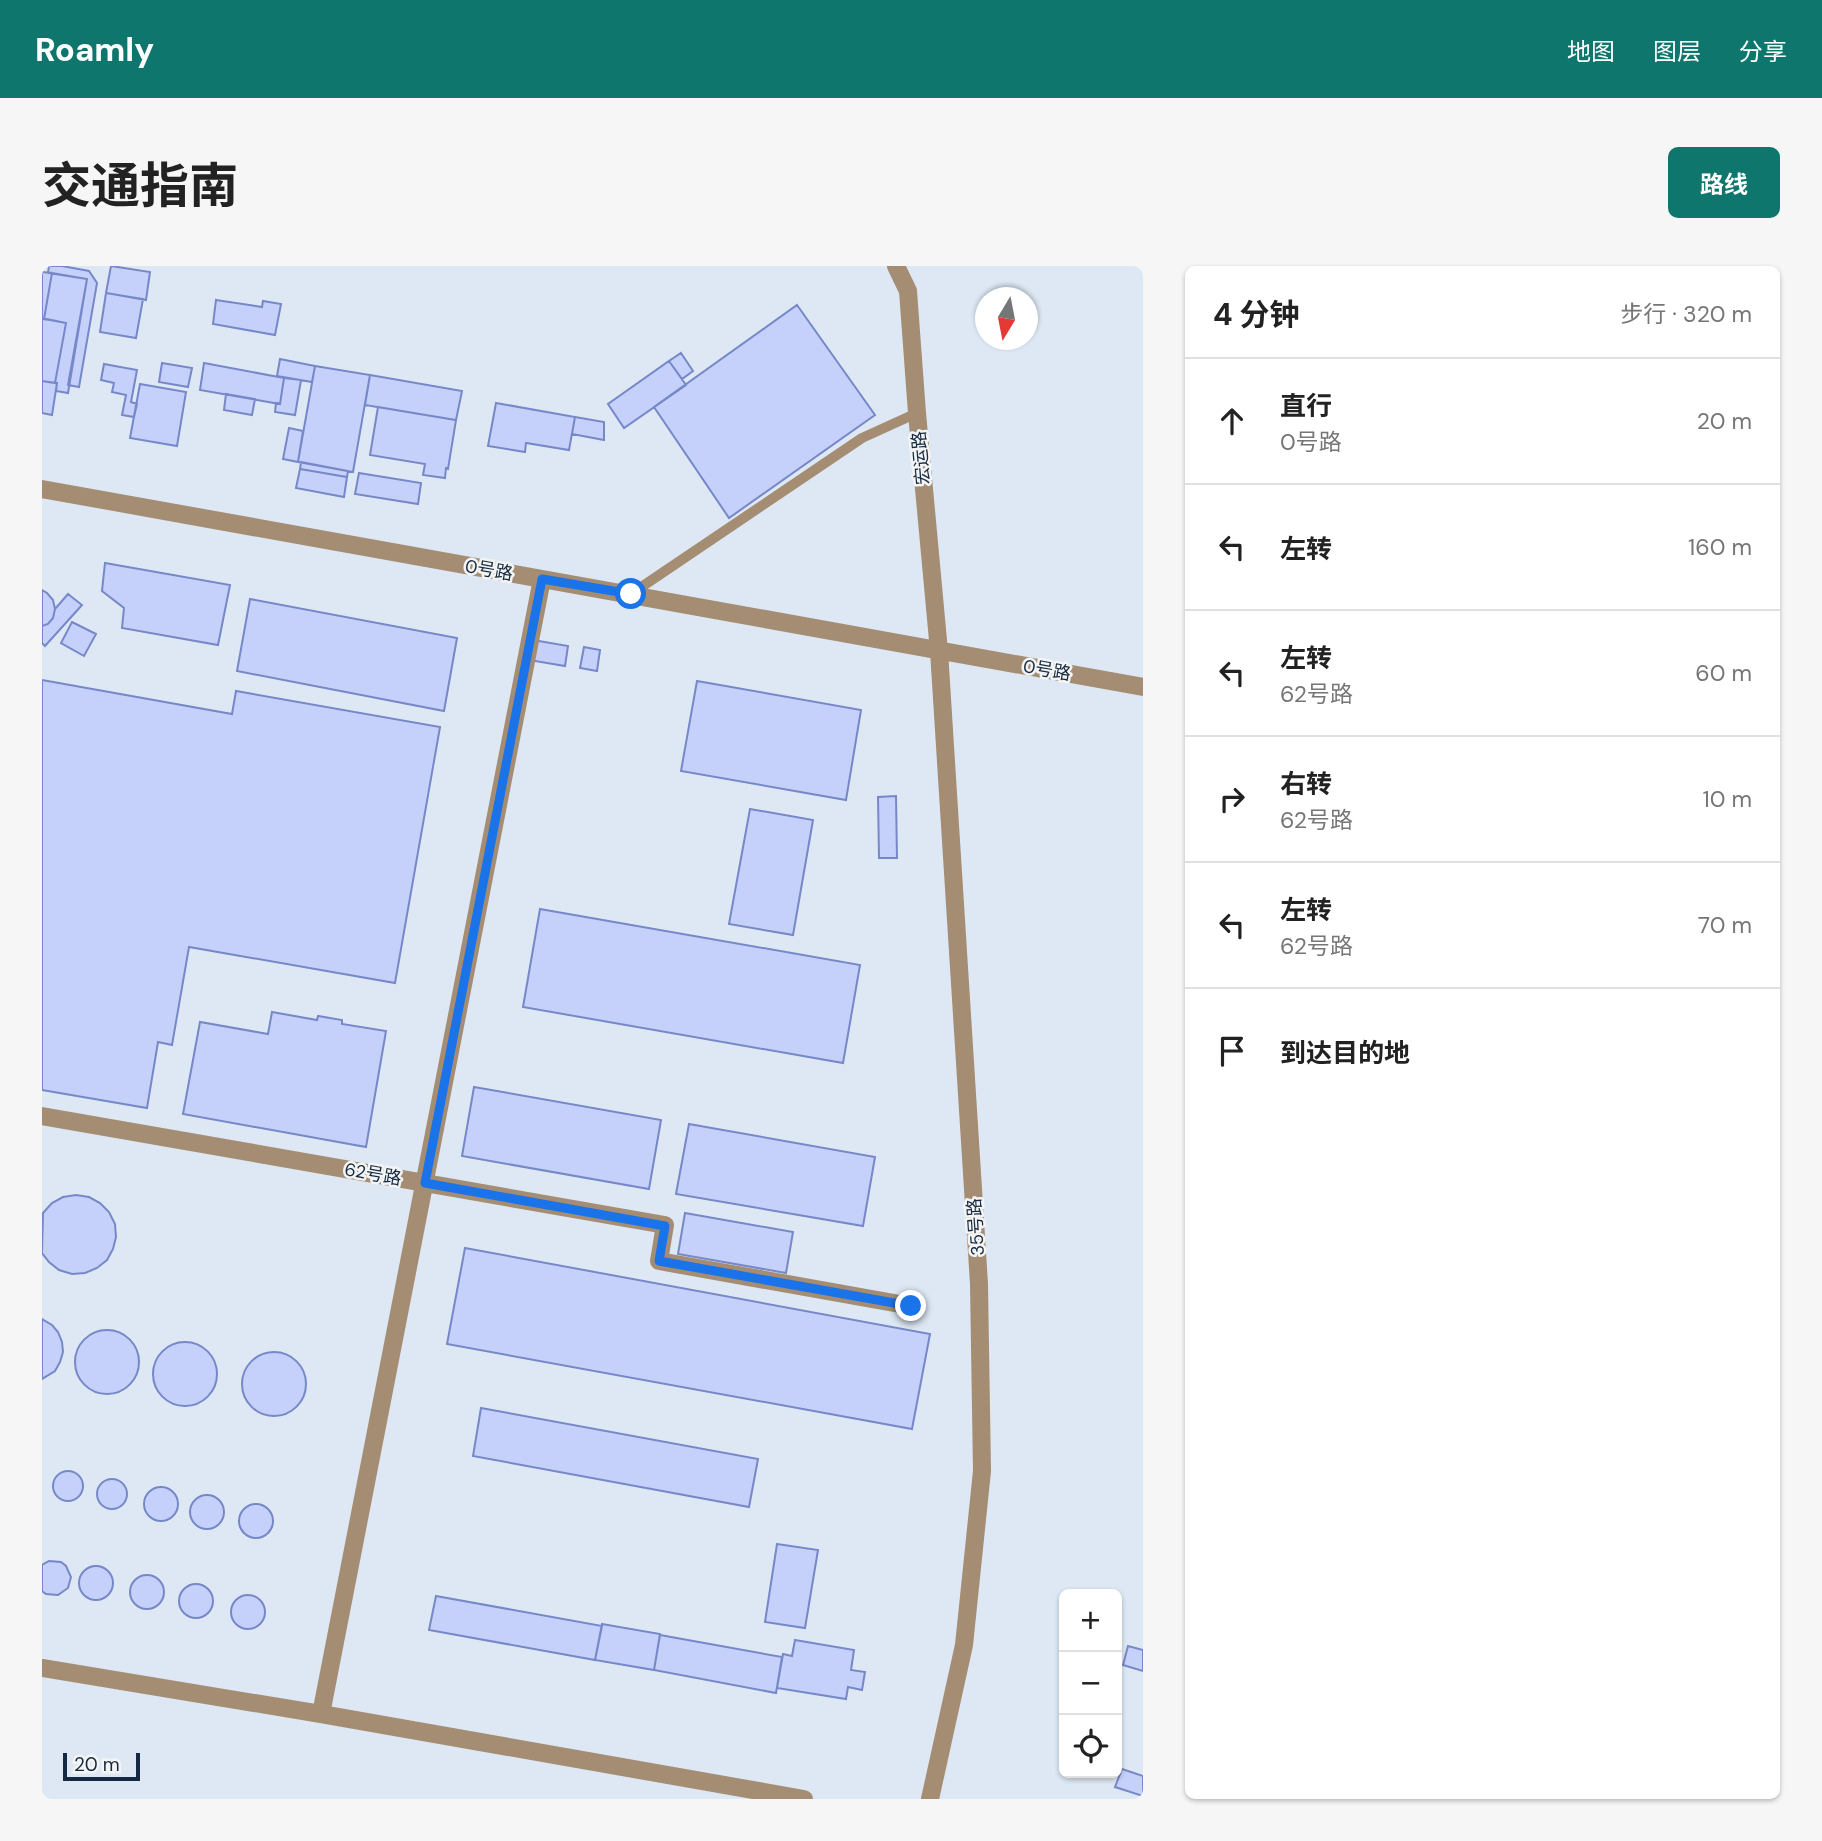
<!DOCTYPE html>
<html lang="zh">
<head>
<meta charset="utf-8">
<style>
	body { margin:0; font-family:"DM Sans","Noto Sans SC",sans-serif; background:#f6f6f6; color:#222 }
	.controls { position:absolute; right:21px; bottom:21px; display:grid; overflow:hidden; border-radius:10px; box-shadow:0 2px 5px #0004 }
	.controls button { width:63px; height:63px; display:grid; place-items:center; padding:0; border:0; border-bottom:2px solid #e0e0e0; background:#fff; color:#222; font:35px sans-serif }
	.compass { position:absolute; left:933px; top:21px; width:63px; height:63px; border-radius:50%; background:#fff; box-shadow:0 2px 5px #0004; rotate:190deg }
	.scale { position:absolute; left:21px; bottom:18px; width:77px; box-sizing:border-box; padding-left:7px; border:4px solid #152a40; border-top:0; font-size:19px; line-height:24px; white-space:nowrap; color:#152a40; -webkit-text-stroke:5px #f4f4f4; paint-order:stroke }
	.stop { position:absolute; width:21px; height:21px; margin:-16px; border:5px solid #1a73e8; border-radius:50%; background:#fff }
	.stop.end { background:#1a73e8; border-color:#fff; box-shadow:0 2px 7px #0008 }
	.list { margin:0; padding:0; list-style:none }
	h2 { display:flex; justify-content:space-between; align-items:center; height:91px; margin:0; padding:0 28px; font-size:30px }
	h2 small { font-size:23px; font-weight:400; color:#767676 }
	.list li { display:grid; grid-template-columns:46px 1fr auto; gap:21px; align-items:center; box-sizing:border-box; height:126px; padding:0 28px; border-top:2px solid #e0e0e0 }
	.list b { display:block; font-size:26px; white-space:nowrap }
	.list p { margin:0; font-size:23px; white-space:nowrap; color:#767676 }
	.list em { font-size:23px; font-style:normal; color:#767676 }
	.icon { flex:none; width:38px; height:38px; fill:none; stroke:currentColor; stroke-width:2; stroke-linecap:round; stroke-linejoin:round }
	.map { position:relative; flex:none; width:1101px; height:1533px; overflow:hidden; border-radius:10px }
	header { display:flex; align-items:center; gap:42px; box-sizing:border-box; height:98px; padding:0 35px; background:#0f766e; color:#fff }
	header strong { font-size:33px }
	nav { display:flex; gap:38px; margin-inline-start:auto; font-size:24px }
	.intro { display:flex; align-items:center; justify-content:space-between; box-sizing:border-box; height:168px; padding:0 42px }
	h1 { margin:0; font-size:49px }
	.button { padding:18px 32px; border-radius:10px; background:#0f766e; color:#fff; font-size:24px; font-weight:700 }
	main { display:flex; gap:42px; padding:0 42px }
	aside { flex:1; background:#fff; border-radius:10px; box-shadow:0 2px 5px #0004 }
	.map>svg:first-child { display:block }
	.building { fill:#c5d1fa; stroke:#7788c8; stroke-width:2 }
	.lines { fill:none; stroke-linecap:round; stroke-linejoin:round }
	.lane { stroke:#a48d72; stroke-width:10 }
	.street { stroke:#a48d72; stroke-width:18 }
	.route { stroke:#1a73e8; stroke-width:9 }
	.labels { text-anchor:middle; stroke-width:5; stroke-linejoin:round; paint-order:stroke }
	.street-label { font-size:18px; fill:#152a40; stroke:#f4f4f4 }
</style>
</head>
<body>
<header>
<strong>Roamly</strong>
<nav><a>地图</a><a>图层</a><a>分享</a></nav>
</header>
<div class="intro"><h1>交通指南</h1><a class="button">路线</a></div>
<main>
<div class="map">
<svg width="1101" height="1533" viewBox="0 0 1101 1533">
	<rect width="100%" height="100%" fill="#dde8f4"/>
	<path class="building" d="M7,0H20L47,5L55,17L37,121L26,119L45,13L6,7Z
		M69,0L108,6L104,34L64,27Z
		M0,6L10,7L2,53L0,52Z
		M10,7L45,13L26,127L14,125L15,117H13L24,57L2,53Z
		M64,27L101,33L94,72L58,66Z
		M174,34L220,41L221,35L239,38L233,69L171,58Z
		M755,39L833,149L687,252L612,141Z
		M0,52L24,57L13,117L0,115Z
		M639,87L651,105L640,113L627,95Z
		M238,93L273,100L270,116L235,110Z
		M627,95L644,119L582,162L566,138Z
		M120,97L150,102L146,121L117,116Z
		M162,97L242,112L238,138L158,124Z
		M62,98L95,104L89,136L95,138L92,151L80,149L84,129L70,126L72,117L59,114Z
		M273,100L328,109L311,206L256,196Z
		M328,109L420,125L414,154L323,139Z
		M242,112L259,114L253,149L233,146L234,137L238,138Z
		M0,115L15,117L10,149L0,147Z
		M98,118L144,126L135,180L88,172Z
		M184,128L213,133L210,149L182,144Z
		M454,137L533,151L527,184L484,177L483,186L446,180Z
		M336,141L414,154L406,203L404,202L403,212L381,209L383,198L328,189Z
		M533,151L562,156V174L530,168Z
		M247,162L261,165L256,196L241,193Z
		M259,196L306,205L305,211L258,203Z
		M258,203L305,211L302,231L254,222Z
		M317,207L379,217L376,238L313,228Z
		M63,297L188,319L176,379L80,362L82,342L60,325Z
		M0,324L5,327L11,334L13,343L11,352L6,358L0,360Z
		M26,328L40,339L3,380L0,377V360L6,358L11,352L13,343Z
		M208,333L415,372L402,445L195,405Z
		M30,356L54,368L42,390L19,377Z
		M491,374L526,380L523,400L487,394Z
		M542,381L558,384L555,405L538,402Z
		M0,414L190,448L194,425L398,461L353,717L147,681L130,779L116,776L105,842L0,824Z
		M655,415L819,444L804,534L639,505Z
		M854,530L855,592H837L836,531Z
		M708,543L771,554L751,669L687,658Z
		M498,643L818,699L801,797L481,741Z
		M230,746L275,754L276,750L300,754V758L344,765L324,881L141,848L158,756L226,768Z
		M432,821L619,854L607,923L420,890Z
		M647,858L833,891L821,960L634,928Z
		M34,929L47,931L58,937L67,946L73,958L74,971L71,983L65,994L55,1002L43,1007L30,1008L17,1004L7,996L0,987L1,947L10,937L21,931Z
		M643,947L751,966L744,1007L636,988Z
		M423,982L888,1068L870,1163L405,1078Z
		M0,1053L10,1059L16,1066L20,1076L21,1086L18,1096L13,1105L0,1113Z
		M33 1096a32 32 0 1 1 64 0a32 32 0 1 1-64 0Z
		M111 1108a32 32 0 1 1 64 0a32 32 0 1 1-64 0Z
		M200 1118a32 32 0 1 1 64 0a32 32 0 1 1-64 0Z
		M439,1142L716,1193L707,1241L431,1190Z
		M11 1220a15 15 0 1 1 30 0a15 15 0 1 1-30 0Z
		M55 1228a15 15 0 1 1 30 0a15 15 0 1 1-30 0Z
		M102 1238a17 17 0 1 1 34 0a17 17 0 1 1-34 0Z
		M148 1246a17 17 0 1 1 34 0a17 17 0 1 1-34 0Z
		M197 1255a17 17 0 1 1 34 0a17 17 0 1 1-34 0Z
		M735,1278L776,1284L763,1362L723,1356Z
		M7,1295L19,1296L24,1300L29,1311L26,1322L16,1329L4,1328L0,1325V1299Z
		M37 1317a17 17 0 1 1 34 0a17 17 0 1 1-34 0Z
		M88 1326a17 17 0 1 1 34 0a17 17 0 1 1-34 0Z
		M137 1335a17 17 0 1 1 34 0a17 17 0 1 1-34 0Z
		M189 1346a17 17 0 1 1 34 0a17 17 0 1 1-34 0Z
		M394,1330L560,1360L553,1394L387,1364Z
		M560,1358L618,1368L612,1404L553,1394Z
		M618,1369L740,1391L734,1427L612,1404Z
		M753,1374L812,1384L809,1404L823,1406L820,1424L806,1421L804,1433L735,1422L741,1388L750,1390Z
		M1086,1380L1101,1384V1405L1081,1399Z
		M1080,1503L1101,1510V1530L1073,1521Z"/>
	<g class="lines">
		<path class="lane" d="M589,328L820,172L875,147"/>
		<path class="street" d="M854,0L866,25L875,147L897,385L937,1018L940,1205L922,1379L888,1533
			M0,223L1101,421
			M0,850L623,959L617,995L869,1040
			M0,1402L279,1448L762,1533
			M279,1448L500,313"/>
	</g>
	<g class="lines">
		<path class="route" d="M589,328L500,313L383,917L623,960L617,995L869,1040"/>
	</g>
	<g class="labels">
		<g class="street-label">
			<text transform="translate(879 192) rotate(-95)" y="6">宏运路</text>
			<text transform="translate(447 304) rotate(10)" y="6">0号路</text>
			<text transform="translate(1005 404) rotate(10)" y="6">0号路</text>
			<text transform="translate(331 908) rotate(10)" y="6">62号路</text>
			<text transform="translate(934 961) rotate(-94)" y="6">35号路</text>
		</g>
	</g>
</svg>
<div class="controls">
<button>+</button>
<button>−</button>
<button><svg class="icon" aria-label="locate" viewBox="0 0 24 24"><circle cx="12" cy="12" r="6"/><path d="M12 2v4M12 18v4M2 12h4M18 12h4"/></svg></button>
</div>
<svg class="compass" viewBox="-18 -18 36 36"><path d="M0-13l5 13h-10z" fill="#e53935"/><path d="M0 13l5-13h-10z" fill="#767676"/></svg>
<div class="scale">20 m</div>
<div class="stop" style="left:589px;top:328px"></div>
<div class="stop end" style="left:869px;top:1040px"></div>
</div>
<aside>
<h2>4 分钟<small>步行 · 320 m</small></h2>
<ul class="list">
<li><svg class="icon" aria-label="ahead" viewBox="0 0 24 24"><path d="M12 20V5M6 11l6-6 6 6"/></svg><div><b>直行</b><p>0号路</p></div><em>20 m</em></li>
<li><svg class="icon" aria-label="left" viewBox="0 0 24 24"><path d="M17 20v-9H6M10 6l-5 5 5 5"/></svg><div><b>左转</b></div><em>160 m</em></li>
<li><svg class="icon" aria-label="left" viewBox="0 0 24 24"><path d="M17 20v-9H6M10 6l-5 5 5 5"/></svg><div><b>左转</b><p>62号路</p></div><em>60 m</em></li>
<li><svg class="icon" aria-label="right" viewBox="0 0 24 24"><path d="M7 20v-9h11M14 6l5 5-5 5"/></svg><div><b>右转</b><p>62号路</p></div><em>10 m</em></li>
<li><svg class="icon" aria-label="left" viewBox="0 0 24 24"><path d="M17 20v-9H6M10 6l-5 5 5 5"/></svg><div><b>左转</b><p>62号路</p></div><em>70 m</em></li>
<li><svg class="icon" aria-label="arrive" viewBox="0 0 24 24"><path d="M6 21V4h12l-3 4 3 4H6"/></svg><div><b>到达目的地</b></div></li>
</ul>
</aside>
</main>
</body>
</html>
